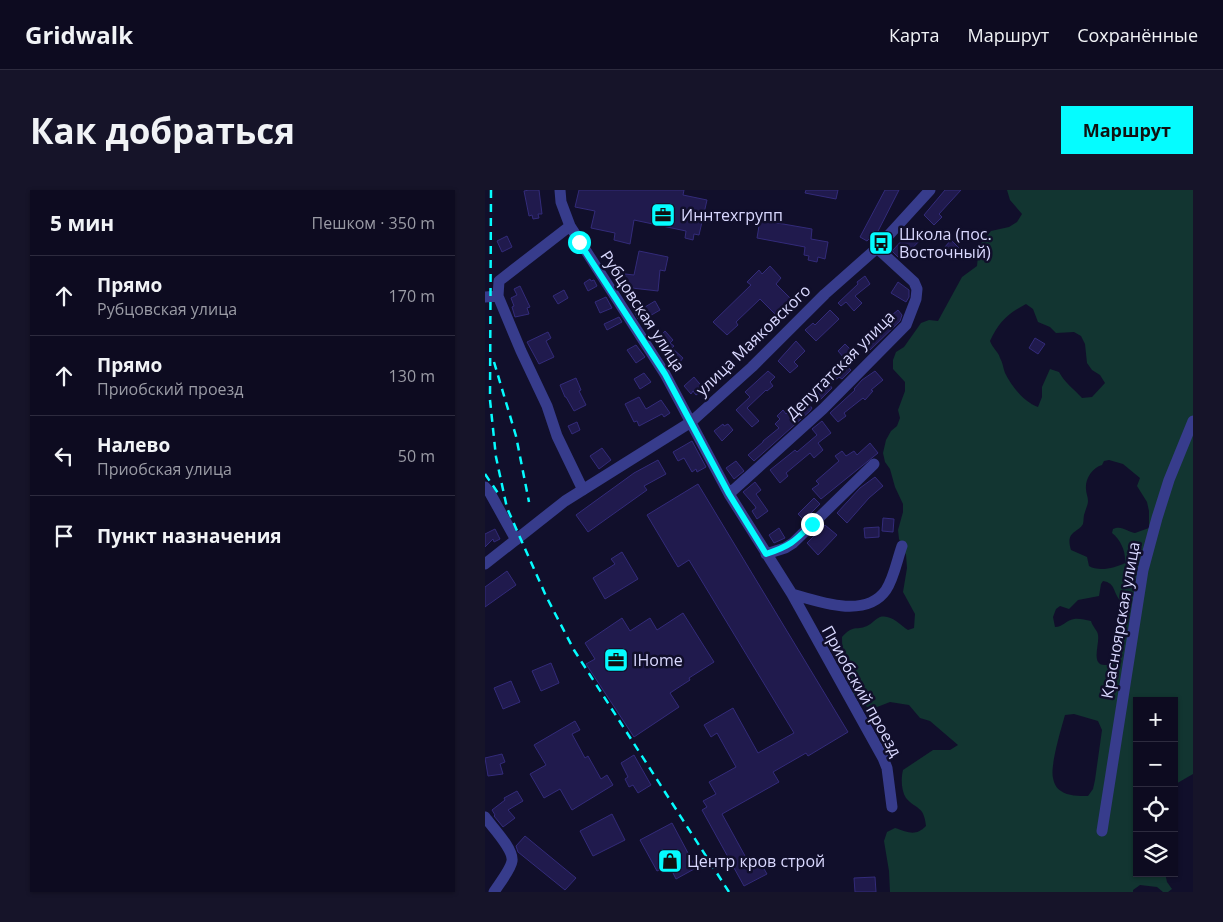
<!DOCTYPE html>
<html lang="ru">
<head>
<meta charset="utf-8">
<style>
	body { margin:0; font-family:"Open Sans",sans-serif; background:#161429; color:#f1f3f6 }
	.controls { position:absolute; right:15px; bottom:15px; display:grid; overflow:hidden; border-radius:0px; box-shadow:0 1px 4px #0004 }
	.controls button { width:45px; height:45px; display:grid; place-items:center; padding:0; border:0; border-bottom:1px solid #2d2b3e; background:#0d0b20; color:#f1f3f6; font:25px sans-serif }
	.stop { position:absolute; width:15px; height:15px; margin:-11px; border:4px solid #05fcff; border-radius:50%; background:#fff }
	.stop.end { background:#05fcff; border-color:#fff; box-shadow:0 1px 5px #0008 }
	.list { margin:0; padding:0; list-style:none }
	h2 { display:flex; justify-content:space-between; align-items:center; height:65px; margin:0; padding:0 20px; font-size:21px }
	h2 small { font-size:16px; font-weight:400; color:#9a9ba5 }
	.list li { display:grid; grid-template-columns:32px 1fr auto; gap:15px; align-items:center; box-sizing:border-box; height:80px; padding:0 20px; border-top:1px solid #2d2b3e }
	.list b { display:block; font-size:19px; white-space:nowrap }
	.list p { margin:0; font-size:16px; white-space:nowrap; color:#9a9ba5 }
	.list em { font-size:16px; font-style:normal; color:#9a9ba5 }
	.icon { flex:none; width:28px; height:28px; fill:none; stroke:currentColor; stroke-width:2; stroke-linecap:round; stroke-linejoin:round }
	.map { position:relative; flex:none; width:708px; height:702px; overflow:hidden; border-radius:0px }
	header { display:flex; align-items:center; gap:30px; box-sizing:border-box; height:70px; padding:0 25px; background:#0d0b20; border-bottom:1px solid #2d2b3e }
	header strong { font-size:24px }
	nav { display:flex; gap:28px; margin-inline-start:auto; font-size:18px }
	.intro { display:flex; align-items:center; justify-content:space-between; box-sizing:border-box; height:120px; padding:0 30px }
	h1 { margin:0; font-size:35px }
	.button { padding:12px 22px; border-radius:0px; background:#05fcff; color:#111; font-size:18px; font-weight:700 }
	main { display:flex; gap:30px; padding:0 30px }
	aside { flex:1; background:#0d0b20; border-radius:0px; box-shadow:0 1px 4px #0004 }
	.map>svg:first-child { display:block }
	.green { fill:#123531; fill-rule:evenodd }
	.building { fill:#201a4d; stroke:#332b7a }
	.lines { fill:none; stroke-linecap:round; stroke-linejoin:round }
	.minor { stroke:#373c8c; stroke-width:11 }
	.rail { stroke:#05fcff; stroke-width:2.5; stroke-dasharray:8 6; stroke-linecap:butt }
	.route { stroke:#05fcff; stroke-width:6 }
	.labels { text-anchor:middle; stroke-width:5; stroke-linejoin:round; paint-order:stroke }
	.poi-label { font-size:16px; fill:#dad9ff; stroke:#110f2b; text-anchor:start }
	.street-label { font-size:16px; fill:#dad9ff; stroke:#110f2b }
</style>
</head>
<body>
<header>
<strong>Gridwalk</strong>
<nav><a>Карта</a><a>Маршрут</a><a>Сохранённые</a></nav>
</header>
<div class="intro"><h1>Как добраться</h1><a class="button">Маршрут</a></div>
<main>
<aside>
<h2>5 мин<small>Пешком · 350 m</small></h2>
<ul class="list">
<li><svg class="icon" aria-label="ahead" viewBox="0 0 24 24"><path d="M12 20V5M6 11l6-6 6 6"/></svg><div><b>Прямо</b><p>Рубцовская улица</p></div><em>170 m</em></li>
<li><svg class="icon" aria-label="ahead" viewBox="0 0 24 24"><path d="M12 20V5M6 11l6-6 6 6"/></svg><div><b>Прямо</b><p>Приобский проезд</p></div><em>130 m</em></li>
<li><svg class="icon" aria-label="left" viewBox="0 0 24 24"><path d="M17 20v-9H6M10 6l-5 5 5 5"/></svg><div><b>Налево</b><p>Приобская улица</p></div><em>50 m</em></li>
<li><svg class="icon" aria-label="arrive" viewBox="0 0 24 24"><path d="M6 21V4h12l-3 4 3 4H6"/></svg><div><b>Пункт назначения</b></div></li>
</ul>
</aside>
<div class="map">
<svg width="708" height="702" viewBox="0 0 708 702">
	<rect width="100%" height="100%" fill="#110f2b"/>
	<path class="green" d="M522,0H708V584L689,595V511H652V683H680L682,692L687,699L683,702H678L672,697L655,695L648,700V702H405L404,681L399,651L402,642L410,638C423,642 430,647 441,636C439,615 431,620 421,608C416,600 416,588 418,580L448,560H465L473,555L445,531L435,528L424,515L405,512L387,519C380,516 375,514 371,508C361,493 357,464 357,447C369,434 370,441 382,436C387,434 390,429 395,427C406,424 415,435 423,440L429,438L430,424L418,402L422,378L421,365L414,349L413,340L418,322V314L410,297L405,279L400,272L398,263L401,250L406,241L412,236L415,228L413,220L420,201V192L408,179V170L411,162L419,157L436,133L444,130L453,131L477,87L492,76L494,56L506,41L524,37L532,32L537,24L525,10ZM541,114L548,119L553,132L565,137L571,143L589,142L596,146L600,154L602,173L607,180L615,185L620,193L607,207L597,208C589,199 579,192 574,182L565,179L557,197V207L553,217C539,212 527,197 520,183C518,178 518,173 515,168C513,161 508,159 505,151C514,132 522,124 541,114ZM624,270L638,274L655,288L652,296L662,312L664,321V338L650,343C642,342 637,335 628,339L627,343C636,350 641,362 640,373C630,378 614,382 604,376L602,367L586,360C580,341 593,343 598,334C599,330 598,326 600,322C601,318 603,315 603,311C603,307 601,303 601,299C600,289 607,278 617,275L619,271ZM618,391C631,393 628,403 635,410L641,411C644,432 637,436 631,454C629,461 634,467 629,473C602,483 615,455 613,445C613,441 607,436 606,431C600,430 594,428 589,429C581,430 578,437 570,437L568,427L571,419L575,416L584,419L593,410L614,406L616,394ZM589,524L613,531L617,540L610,590L608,599L603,606C594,606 583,606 576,601C571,598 569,593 568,588C565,576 576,539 580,525Z"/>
	<path class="building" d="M44,0H54L57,24H53L54,28L48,29L47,25L44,26L39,1Z
		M94,0H199L198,5L222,10L214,45L209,44L208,50L200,48L201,41L149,30L145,54L129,50L130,43L106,38L110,21L90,17Z
		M321,0H353L351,9L320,3Z
		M400,0H414L391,45L390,43L382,51L375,47Z
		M460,0H476L454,24L457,27L449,35L439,25Z
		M275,30L327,39L326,49L343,52L340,69L333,67L332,72L323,70L324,66L319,65L320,57L272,48Z
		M427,37L431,41L433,39L440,45L416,70L407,61L422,45L421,43Z
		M22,46L27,57L17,62L12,51Z
		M466,50L476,60L469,68L459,58Z
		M154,61L183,67L180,81L175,80L173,101L138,97L140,84L149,85Z
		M285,76L296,88L291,94L308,111L292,126L275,109L251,132L253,135L242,145L228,132L266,95L262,92L274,80L277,84Z
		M380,86L385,94L370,106L377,113L369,121L361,112L356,116L353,113L373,94L372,92Z
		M105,89L106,91L109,90L112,96L103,101L99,93Z
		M413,92L424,100V107L421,112L406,103Z
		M35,96L45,117L42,118L44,124L30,127L27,117L29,116L26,108L32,105L29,99Z
		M79,100L83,108L73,114L68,106Z
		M121,107L127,118L115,123L110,112Z
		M170,111L175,120L163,127L165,130L159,134L156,127L153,129L150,123Z
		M345,120L354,129L331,151L320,140L328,133L330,135Z
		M413,120L417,125L415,131L385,160L376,151Z
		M134,127L137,132L122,140L119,134Z
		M180,141L188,150L185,153L189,156L187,158L198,168L191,177L174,159L177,155L172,150Z
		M63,142L66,148L61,151L69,167L54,174L42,152Z
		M550,148L560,154L553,164L544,158Z
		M311,151L320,161L309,172L313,176L305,183L293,171Z
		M360,154L368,162L360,169L353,161Z
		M151,155L160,167L151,173L142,160Z
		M358,173L366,180L357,189L354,187L345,195L347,198L335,210L329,203L337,195L336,193Z
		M283,181L290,187L285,192L288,196L282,201L281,200L262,218L274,231L267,237L251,220L265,207L260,202Z
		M390,181L398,190L386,200L388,201L380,210L378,208L359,223L361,226L353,232L345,223L370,200L369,199L377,190Z
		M159,183L166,192L155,199L149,189Z
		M209,187L219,199L211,205L208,201L206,204L199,196Z
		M91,188L96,200L94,201L101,215L89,221L81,207H80L75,195Z
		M154,207L161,219L176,210L185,223L179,227L177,224L154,236L152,231L149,232L140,214Z
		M319,208L327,218L325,221L269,271L263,265L278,252V251L294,238L290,234L295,229L292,226L298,220L301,224Z
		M337,231L346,243L333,253L338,260L329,268L325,263L301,283L303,286L295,293L285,280L310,260L312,262L332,245L327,239Z
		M92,232L95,240L87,244L83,236Z
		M238,234L239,236L243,234L248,240L237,251L229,241Z
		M207,251L221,277L212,282L211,279L207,282L199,268L193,271L188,262Z
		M385,253L393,263L336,309L327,299L334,294L331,291L354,271L350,266L357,261L361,266L369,261L372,265Z
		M117,258L126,270L114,279L105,266Z
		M173,270L181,284L159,296L162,300L103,342L91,325L149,283Z
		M251,271L259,281L249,289L241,278Z
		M390,287L398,296L384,308L362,333L352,323L375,298Z
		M270,292L276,300L271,304L283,321L272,329L267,321L271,318L270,316L258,302Z
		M213,294L363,542L323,566L321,563L288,582L294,592L237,624L265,675L274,670L282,684L259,696L217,620L222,617L218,611L231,604L224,592L251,577L232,543L226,547L219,535L248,518L273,563L309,543L204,370L193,377L162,325Z
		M329,308L335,314L319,330L313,324Z
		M398,328L409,329L408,342L397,341Z
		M340,335L352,345L333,365L322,353Z
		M394,337V347L380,348L379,338Z
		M294,338L300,348L289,353L284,345Z
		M10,339L15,349L9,352L8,349L0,357V344Z
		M137,362L153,389L120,409L108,388L130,374L126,369Z
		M22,381L31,395L0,417V397Z
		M198,423L229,472L204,488L205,490L185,503L194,517L149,547L101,474L110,469L100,453L137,428L145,441L165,428L172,440Z
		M66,473L74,493L56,501L47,481Z
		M26,491L35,512L18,519L9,498Z
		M90,531L95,540L87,544L100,568L103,566L116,589L122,585L128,595L87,620L75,599L59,608L45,584L61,575L49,555Z
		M17,564L20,572L15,574L18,584L3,586L0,568Z
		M149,565L166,595L153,603L148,595L144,597L140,589L143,587L136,573Z
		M32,601L38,611L23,620L30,628L18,637L9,626L10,625L7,620L20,610L19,608Z
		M127,624L140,650L108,666L95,641Z
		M187,633L211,678L191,689L184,675L172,681L155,650Z
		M40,646L91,688L80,700L33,662L31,656Z
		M390,687L391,702H370L369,688Z"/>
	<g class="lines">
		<path class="minor" d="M75,0L76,12L85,36L180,184L244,304L307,404L398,568L402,578L407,617
			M13,106L36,161L62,216L72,246L98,300
			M0,107L13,106L14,91L85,36
			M0,297L5,303L31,350
			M244,304L338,219L421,135L431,109L432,99L429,92L392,58
			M281,364L300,358L308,353L389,274
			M0,374L80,311L206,232L267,177L340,104L392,58L445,0
			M307,404C334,412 381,429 401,400C409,388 412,370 417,356
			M0,627C7,637 29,659 27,671C26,679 14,694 9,702
			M617,641L658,380L672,328L684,290L708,231"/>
		<path class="rail" d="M6,0L5,210L11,267L22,318L61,406L89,460L244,702
			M9,172L31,246L44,312
			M0,284L15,306"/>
	</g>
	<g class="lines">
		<path class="route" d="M94,52L180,184L244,304L281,364C305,356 309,352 327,334"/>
	</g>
	<defs>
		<symbol id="office-square" viewBox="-11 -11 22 22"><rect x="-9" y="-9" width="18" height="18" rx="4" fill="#05fcff" stroke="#110f2b"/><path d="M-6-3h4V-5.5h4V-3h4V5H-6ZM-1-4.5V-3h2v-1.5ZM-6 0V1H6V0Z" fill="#111"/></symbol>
		<symbol id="bus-square" viewBox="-11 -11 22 22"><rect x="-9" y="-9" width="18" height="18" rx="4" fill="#05fcff" stroke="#110f2b"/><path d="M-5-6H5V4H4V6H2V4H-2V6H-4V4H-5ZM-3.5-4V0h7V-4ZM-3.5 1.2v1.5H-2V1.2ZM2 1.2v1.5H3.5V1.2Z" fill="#111"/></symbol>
		<symbol id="shop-square" viewBox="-11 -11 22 22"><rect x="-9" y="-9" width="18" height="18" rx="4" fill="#05fcff" stroke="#110f2b"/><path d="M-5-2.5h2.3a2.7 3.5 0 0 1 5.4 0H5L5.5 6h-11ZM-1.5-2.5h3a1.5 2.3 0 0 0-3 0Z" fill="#111"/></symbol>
	</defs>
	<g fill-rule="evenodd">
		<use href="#office-square" x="164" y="11" width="28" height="28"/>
		<use href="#bus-square" x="382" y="39" width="28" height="28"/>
		<use href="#office-square" x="117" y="456" width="28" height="28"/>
		<use href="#shop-square" x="171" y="657" width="28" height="28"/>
	</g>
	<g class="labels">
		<g class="poi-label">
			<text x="196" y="31">Иннтехгрупп</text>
			<text x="414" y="50">Школа (пос.<tspan x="414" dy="18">Восточный)</tspan></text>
			<text x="148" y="476">IHome</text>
			<text x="202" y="677">Центр кров строй</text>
		</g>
		<g class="street-label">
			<text transform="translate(158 121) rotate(57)" y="6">Рубцовская улица</text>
			<text transform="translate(268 150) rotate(-44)" y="6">улица Маяковского</text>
			<text transform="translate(355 175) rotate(-45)" y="6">Депутатская улица</text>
			<text transform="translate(635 430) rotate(-80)" y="6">Красноярская улица</text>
			<text transform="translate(377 501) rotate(61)" y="6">Приобский проезд</text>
		</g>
	</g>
</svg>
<div class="controls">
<button>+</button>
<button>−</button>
<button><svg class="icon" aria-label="locate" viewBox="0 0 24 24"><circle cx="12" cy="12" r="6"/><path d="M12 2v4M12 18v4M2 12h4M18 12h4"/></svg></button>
<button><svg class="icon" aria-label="layers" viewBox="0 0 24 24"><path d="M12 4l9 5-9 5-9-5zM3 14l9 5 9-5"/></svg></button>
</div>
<div class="stop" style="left:94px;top:52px"></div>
<div class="stop end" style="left:327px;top:334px"></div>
</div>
</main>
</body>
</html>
